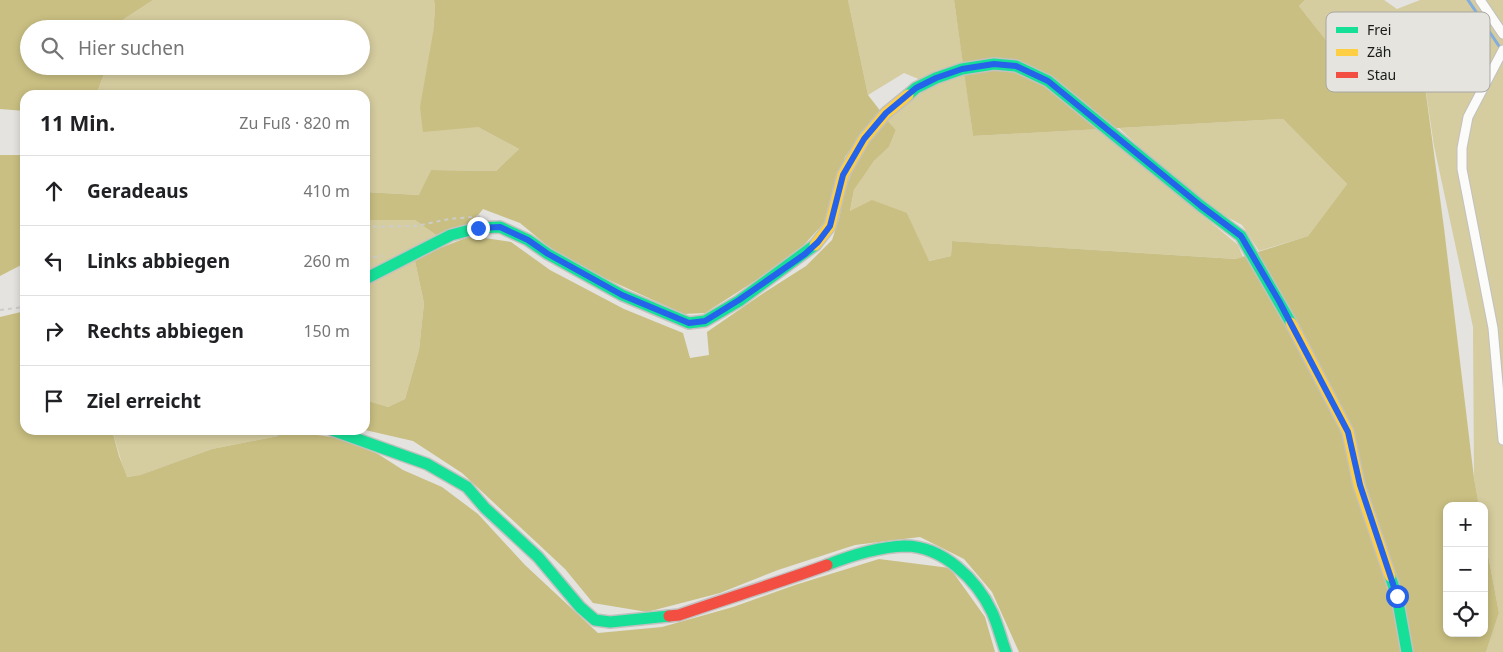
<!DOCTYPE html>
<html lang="de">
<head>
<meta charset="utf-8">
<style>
	body { margin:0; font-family:"Noto Sans",sans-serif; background:#f6f6f6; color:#202124 }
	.controls { position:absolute; right:15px; bottom:15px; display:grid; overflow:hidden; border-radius:10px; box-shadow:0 2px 8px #0003 }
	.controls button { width:45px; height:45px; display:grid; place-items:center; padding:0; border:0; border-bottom:1px solid #e0e0e0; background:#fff; color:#202124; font:25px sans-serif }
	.stop { position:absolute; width:15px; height:15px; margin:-11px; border:4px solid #2563eb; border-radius:50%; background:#fff }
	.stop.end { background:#2563eb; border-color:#fff; box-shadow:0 1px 5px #0008 }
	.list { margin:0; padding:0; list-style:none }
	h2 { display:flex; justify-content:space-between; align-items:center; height:65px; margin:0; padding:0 20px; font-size:21px }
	h2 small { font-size:16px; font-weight:400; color:#757577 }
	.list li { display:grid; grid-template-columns:32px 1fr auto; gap:15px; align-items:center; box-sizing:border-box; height:70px; padding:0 20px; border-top:1px solid #e0e0e0 }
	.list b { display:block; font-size:19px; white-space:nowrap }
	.list em { font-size:16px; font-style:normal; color:#757577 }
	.icon { flex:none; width:28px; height:28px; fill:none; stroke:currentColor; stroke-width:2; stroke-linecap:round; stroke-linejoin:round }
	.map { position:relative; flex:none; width:1503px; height:652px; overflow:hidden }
	.search { position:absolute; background:#fff; box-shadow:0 2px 8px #0003; left:20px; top:20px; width:350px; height:55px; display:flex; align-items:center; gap:12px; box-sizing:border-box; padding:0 18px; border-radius:28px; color:#757577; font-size:19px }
	.panel { position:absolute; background:#fff; box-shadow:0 2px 8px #0003; left:20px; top:90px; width:350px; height:345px; border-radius:15px }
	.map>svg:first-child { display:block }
	.green { fill:#d5cc9f }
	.forest { fill:#c9bf82 }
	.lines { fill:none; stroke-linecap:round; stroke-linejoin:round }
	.stream { stroke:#81addf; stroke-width:3 }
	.street-casing { stroke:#c2c1bf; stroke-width:11 }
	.fast-casing { stroke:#c2c1bf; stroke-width:14 }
	.slow-casing { stroke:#c2c1bf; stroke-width:14 }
	.jam-casing { stroke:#c2c1bf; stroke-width:14 }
	.path { stroke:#cccccb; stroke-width:2; stroke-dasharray:4 4; stroke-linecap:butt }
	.street { stroke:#fbfbfa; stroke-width:9 }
	.fast { stroke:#16e098; stroke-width:11 }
	.slow { stroke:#ffcf43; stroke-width:11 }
	.jam { stroke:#f24e42; stroke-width:11 }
	.route { stroke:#2563eb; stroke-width:6 }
	.key { fill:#e5e4df; stroke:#a8a7a3; stroke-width:1 }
	.key-label { font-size:14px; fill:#1a1a18 }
</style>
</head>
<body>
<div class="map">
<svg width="1503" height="652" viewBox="0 0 1503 652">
	<rect width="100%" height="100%" fill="#e4e3e0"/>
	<path class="green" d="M153,0H434L435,8L433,33L478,127L519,149L496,171L431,170L420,195L365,192V95H96L107,66H361V29H120L124,19Z
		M848,0H954L963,63L935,71L921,80L904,73L868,95Z
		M1305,0H1384L1397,9L1420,0H1503V652H1486L1499,613L1484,533V506H1479L1474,478L1473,327L1434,146L1424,79L1329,44L1299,6Z
		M965,75L973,136L1100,129L1238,245L1243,257L1237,259L952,241L951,256L928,261L907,213L854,210L850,212L854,190L874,161L889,147L896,130L887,120L901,107L933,85Z
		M1283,119L1347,184L1308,236L1259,251L1242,225L1214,210L1162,168L1119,128Z
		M365,220H415L436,235L365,274Z
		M410,259L415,261L424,303L419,350L405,399L388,407L365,400V283Z
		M112,430H316L315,435L288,431L273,437L212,449L140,475L126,477Z"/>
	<path class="forest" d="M0,0H153L124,19L120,29H29V66H107L96,95H25V111L0,109Z
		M434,0H848L868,95L882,113L864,130L845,157L824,223L802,247L758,279L705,313L684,314L600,276L555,252L520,223L483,209L473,222L436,235L415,220H365V192L419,195L431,170L496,171L519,149L478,127L423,132L420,107L433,33L435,8Z
		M954,0H1305L1299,6L1329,44L1424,79L1444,228L1474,478L1479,506H1447V633H1484V533L1499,613L1486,652H1019L992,592L964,559L920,537L855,545L778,570L720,593L647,612L593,603L565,569L462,473L413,441L365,430V400L388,407L405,399L419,350L424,303L415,261L440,248L471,236L511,242L550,270L624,309L683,333L690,358L709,355L707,332L762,294L806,266L832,240L839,219L845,190L857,159L871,139L887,120L896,130L889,147L874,161L854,190L850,211L872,200L907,213L929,261L951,256L952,241L1236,259L1308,236L1347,184L1283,119L973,136Z
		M0,155H25V263L0,276Z
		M25,311V430H112L119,456L127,477L140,475L212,449L273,437L288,431L339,438L378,454L403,470L442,487L478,514L525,565L598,633L662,627L733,607L795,585L879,559L950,568L985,617L995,652H0V317Z"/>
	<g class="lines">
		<path class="stream" d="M1468,0L1501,49"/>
		<defs>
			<path id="street" d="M1480,0L1503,34
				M1503,50L1468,117L1462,148V169L1493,328L1503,440"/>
			<path id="fast" d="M908,95L916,88L936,78L962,69L994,64L1016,66L1048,81L1201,206L1241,236L1291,323
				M365,279L451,235L478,228L500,227L528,240L548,254L622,295L689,323L705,321L739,301L815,245
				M332,430L427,464L467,487L485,508L538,557L580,607L595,620L610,622L669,616
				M827,565C852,555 878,547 905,546C943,546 977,580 992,612C998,625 1001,639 1006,652
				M1390,576L1397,596L1407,652"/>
			<path id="slow" d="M815,245L830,226L843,175L864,139L886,113L908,95
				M1291,323L1348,432L1359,485L1390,576"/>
			<path id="jam" d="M669,616L679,615C728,598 778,583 827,565"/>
		</defs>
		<use href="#street" class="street-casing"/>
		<use href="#fast" class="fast-casing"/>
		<use href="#slow" class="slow-casing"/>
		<use href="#jam" class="jam-casing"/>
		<path class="path" d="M365,227L416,226L449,219L483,216
			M365,258L383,256
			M0,310L25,307
			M275,436L287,430"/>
		<use href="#street" class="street"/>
		<use href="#fast" class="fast"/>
		<use href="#slow" class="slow"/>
		<use href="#jam" class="jam"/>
	</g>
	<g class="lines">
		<path class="route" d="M478,228L500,227L528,240L548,254L622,295L689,323L705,321L739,300L805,254L818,242L830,226L843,175L864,139L886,113L916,88L936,78L962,69L994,64L1016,66L1048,81L1201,206L1241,236L1279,301L1348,432L1360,485L1397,596"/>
	</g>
	<rect x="1326" y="12" width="164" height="80" rx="8" class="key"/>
	<rect x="1336" y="27" width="22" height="6" fill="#16e098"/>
	<rect x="1336" y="49" width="22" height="7" fill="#ffcf43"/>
	<rect x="1336" y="72" width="22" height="6" fill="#f24e42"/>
	<g class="key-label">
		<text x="1367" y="35">Frei</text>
		<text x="1367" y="57">Zäh</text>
		<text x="1367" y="80">Stau</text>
	</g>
</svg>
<div class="controls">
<button>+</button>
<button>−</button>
<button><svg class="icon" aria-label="locate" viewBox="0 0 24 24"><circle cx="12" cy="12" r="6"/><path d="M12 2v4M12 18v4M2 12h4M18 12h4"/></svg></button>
</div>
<div class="stop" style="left:1397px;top:596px"></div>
<div class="stop end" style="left:478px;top:228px"></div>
<div class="search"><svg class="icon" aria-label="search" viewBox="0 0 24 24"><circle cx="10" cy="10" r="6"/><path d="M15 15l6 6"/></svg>Hier suchen</div>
<section class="panel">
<h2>11 Min.<small>Zu Fuß · 820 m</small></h2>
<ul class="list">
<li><svg class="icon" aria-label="ahead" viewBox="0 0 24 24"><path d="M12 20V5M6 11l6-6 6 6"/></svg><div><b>Geradeaus</b></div><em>410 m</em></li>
<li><svg class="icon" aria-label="left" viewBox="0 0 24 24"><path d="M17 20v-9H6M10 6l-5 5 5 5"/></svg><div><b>Links abbiegen</b></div><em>260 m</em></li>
<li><svg class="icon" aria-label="right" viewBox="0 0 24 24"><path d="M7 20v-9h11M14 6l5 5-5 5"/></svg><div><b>Rechts abbiegen</b></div><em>150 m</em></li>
<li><svg class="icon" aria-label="arrive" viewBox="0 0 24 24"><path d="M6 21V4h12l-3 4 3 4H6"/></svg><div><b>Ziel erreicht</b></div></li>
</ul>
</section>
</div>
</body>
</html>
